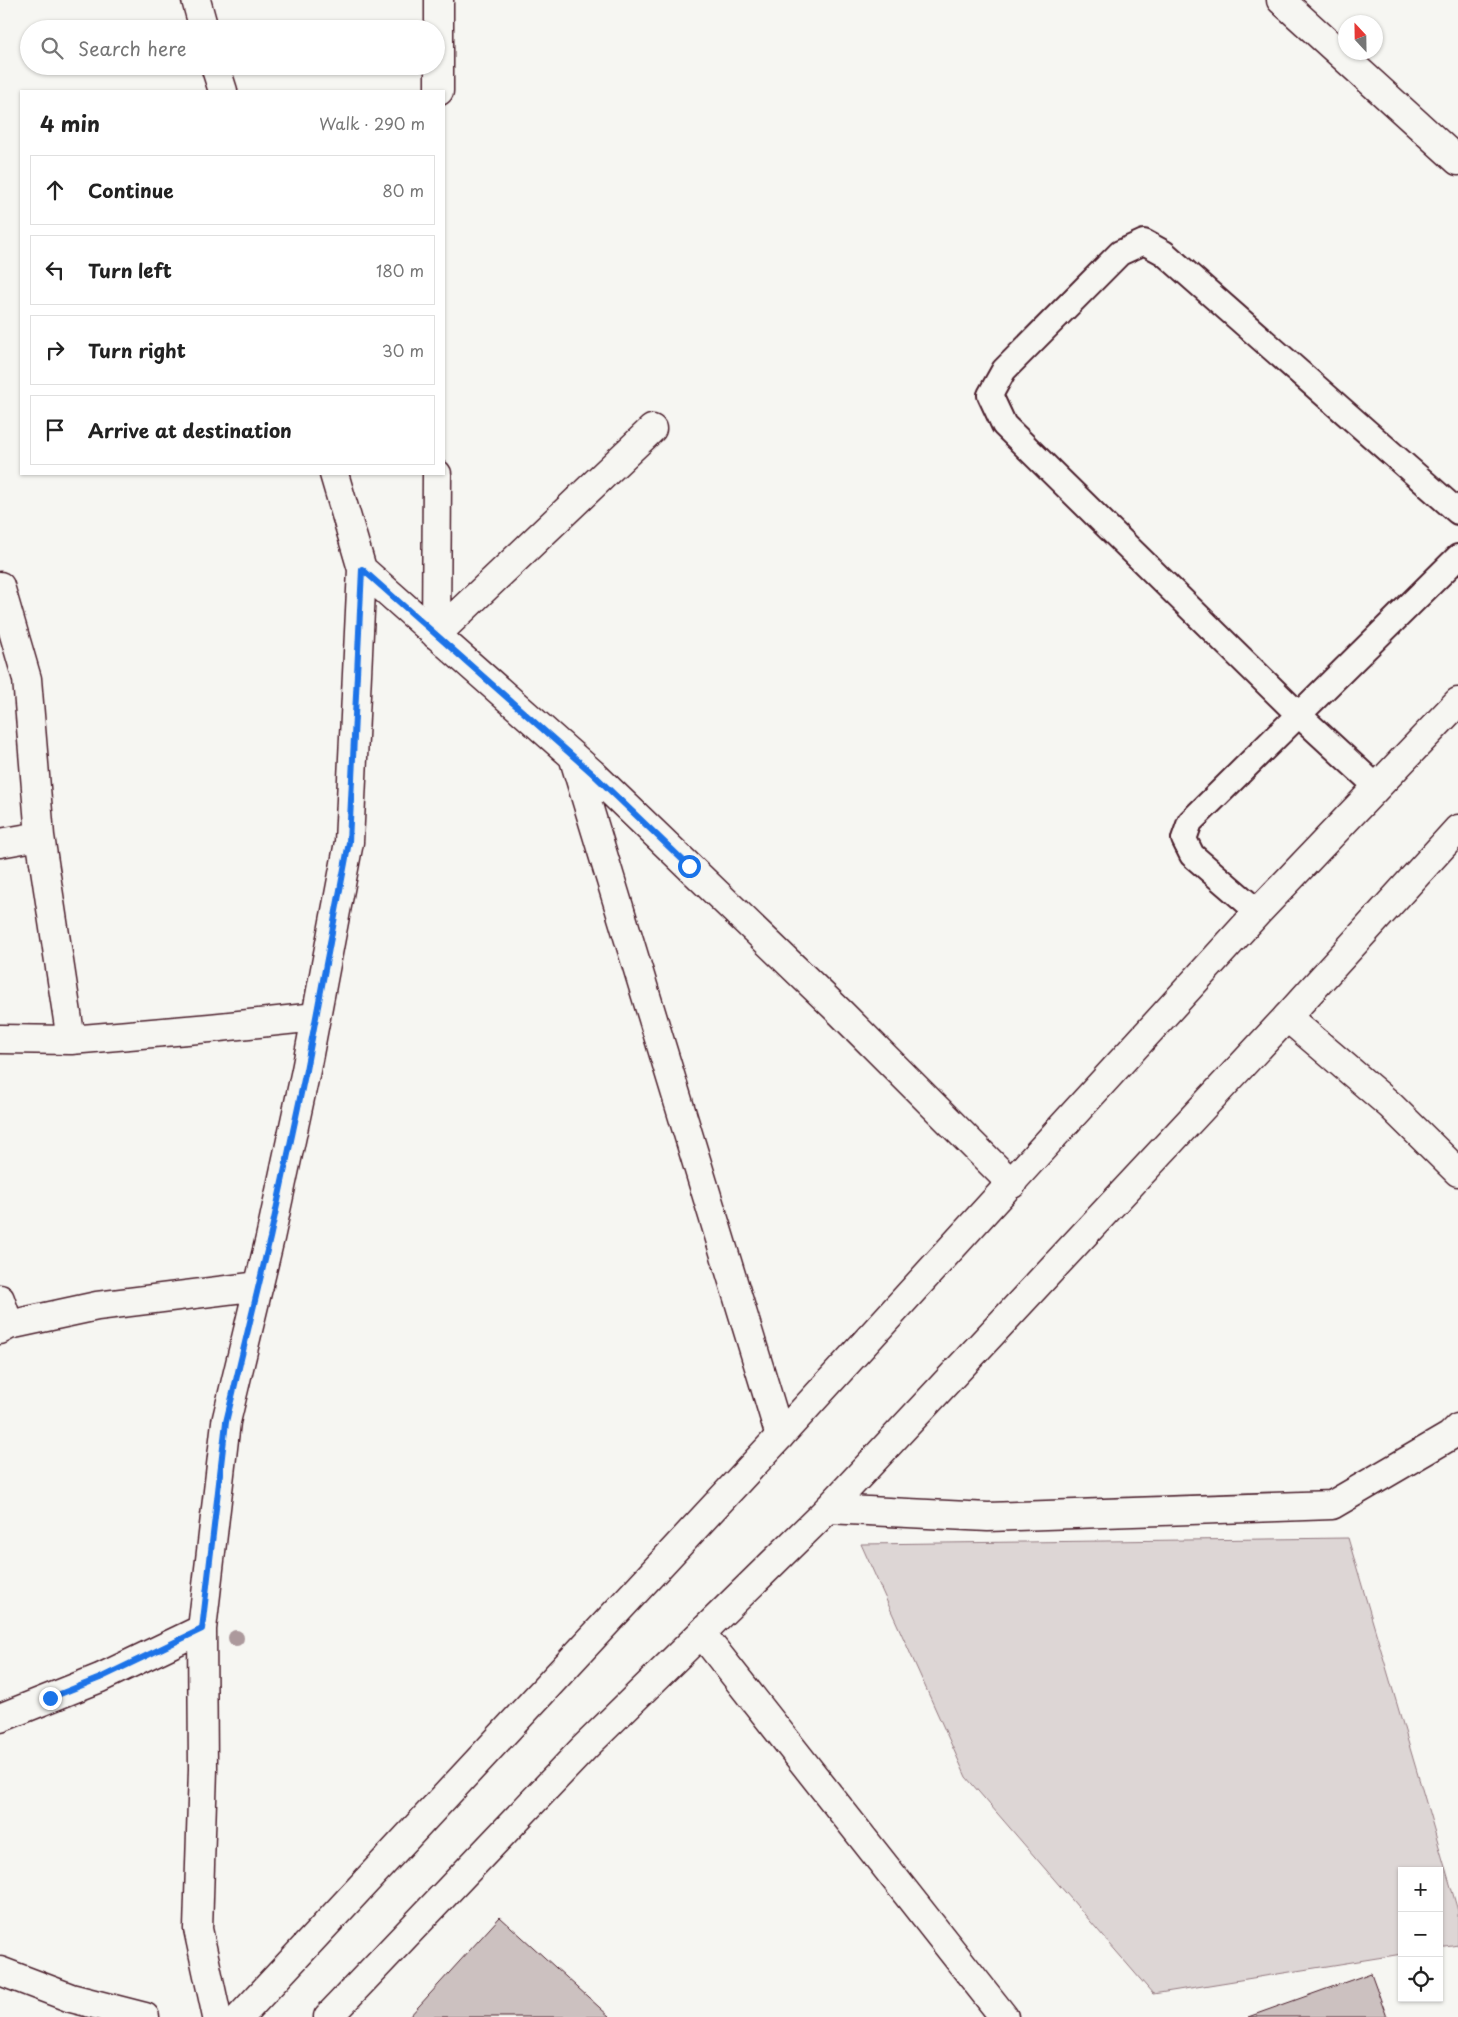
<!DOCTYPE html>
<html lang="en">
<head>
<meta charset="utf-8">
<style>
	body { margin:0; font-family:"Playpen Sans",sans-serif; background:#f2f2f2; color:#222 }
	.controls { position:absolute; right:15px; bottom:15px; display:grid; overflow:hidden; border-radius:0px; box-shadow:0 1px 4px #0004 }
	.controls button { width:45px; height:45px; display:grid; place-items:center; padding:0; border:0; border-bottom:1px solid #e0e0e0; background:#fff; color:#222; font:25px sans-serif }
	.compass { position:absolute; left:1338px; top:15px; width:45px; height:45px; border-radius:50%; background:#fff; box-shadow:0 1px 4px #0004; rotate:338deg }
	.stop { position:absolute; width:15px; height:15px; margin:-11px; border:4px solid #1a73e8; border-radius:50%; background:#fff }
	.stop.end { background:#1a73e8; border-color:#fff; box-shadow:0 1px 5px #0008 }
	.list { margin:0; padding:0; list-style:none }
	h2 { display:flex; justify-content:space-between; align-items:center; height:65px; margin:0; padding:0 20px; font-size:21px }
	h2 small { font-size:16px; font-weight:400; color:#767676 }
	.list li { display:grid; grid-template-columns:32px 1fr auto; gap:15px; align-items:center; box-sizing:border-box; height:70px; margin:0 10px 10px; padding:0 10px; border:1px solid #e0e0e0; border-radius:0px }
	.list b { display:block; font-size:19px; white-space:nowrap }
	.list em { font-size:16px; font-style:normal; color:#767676 }
	.icon { flex:none; width:28px; height:28px; fill:none; stroke:currentColor; stroke-width:2; stroke-linecap:round; stroke-linejoin:round }
	.map { position:relative; flex:none; width:1458px; height:2017px; overflow:hidden }
	.search { position:absolute; background:#fff; box-shadow:0 1px 4px #0004; left:20px; top:20px; width:425px; height:55px; display:flex; align-items:center; gap:12px; box-sizing:border-box; padding:0 18px; border-radius:28px; color:#767676; font-size:19px }
	.panel { position:absolute; background:#fff; box-shadow:0 1px 4px #0004; left:20px; top:90px; width:425px; height:385px; border-radius:0px }
	.map>svg:first-child { display:block }
	.green { fill:#ddd6d5; stroke:#947a80 }
	.building { fill:#ccc1c0; stroke:#4a1f2b }
	.lines { fill:none; stroke-linecap:round; stroke-linejoin:round }
	.service-casing { stroke:#4a1f2b; stroke-width:28 }
	.minor-casing { stroke:#4a1f2b; stroke-width:31 }
	.tertiary-casing { stroke:#4a1f2b; stroke-width:31 }
	.primary-casing { stroke:#4a1f2b; stroke-width:31 }
	.service { stroke:#f6f6f2; stroke-width:24 }
	.minor { stroke:#f6f6f2; stroke-width:28 }
	.tertiary { stroke:#f6f6f2; stroke-width:28 }
	.primary { stroke:#f6f6f2; stroke-width:28 }
	.tree { fill:#ac999c }
	.route { stroke:#1a73e8; stroke-width:6 }
</style>
</head>
<body>
<div class="map">
<svg width="1458" height="2017" viewBox="0 0 1458 2017">
	<rect width="100%" height="100%" fill="#f6f6f2"/>
	<filter id="ink" filterUnits="userSpaceOnUse"><feTurbulence type="fractalNoise" baseFrequency=".02" numOctaves="2"/><feDisplacementMap in="SourceGraphic" scale="10" xChannelSelector="R" yChannelSelector="G"/><feConvolveMatrix kernelMatrix="1 2 1 2 8 2 1 2 1" color-interpolation-filters="sRGB"/></filter>
	<g filter="url(#ink)">
		<path class="green" d="M1348,1538L1458,1911V1945L1439,1948V1871H1402V1954L1153,1994L966,1777L861,1544Z"/>
		<path class="building" d="M500,1917L610,2017H409Z
			M1371,1973L1387,2017H1248Z"/>
		<g class="lines">
			<defs>
				<path id="service" d="M1377,787L1299,715L1004,425L990,395L1004,370L1120,253L1144,242L1164,253L1458,512
					M1258,912L1192,855L1184,839L1190,822L1458,557"/>
				<path id="minor" d="M196,0L204,29
					M215,66L223,91
					M439,91V0
					M362,569L592,773L841,1013L1012,1184
					M0,586L27,679L40,836L71,1040
					M436,635L652,429
					M436,635L437,474
					M573,756L780,1436
					M0,843L40,836
					M1287,1017L1390,1105L1458,1172
					M0,1039L71,1040L210,1028L316,1017
					M0,1299L9,1325
					M0,1330L9,1325L97,1306L259,1286
					M828,1509L988,1517L1332,1505L1450,1436L1458,1428
					M702,1634L1004,2017
					M0,1718L100,1678L202,1629
					M217,2017L198,1929L203,1769L202,1629L226,1422L270,1238L306,1070L349,842L362,569L334,474"/>
				<path id="tertiary" d="M1281,0L1458,161"/>
				<path id="primary" d="M0,1971L71,1998L145,2017
					M240,2017L780,1436L1258,912L1458,702
					M328,2017L584,1748L828,1509L1287,1017L1458,829"/>
			</defs>
			<use href="#service" class="service-casing"/>
			<use href="#minor" class="minor-casing"/>
			<use href="#tertiary" class="tertiary-casing"/>
			<use href="#primary" class="primary-casing"/>
			<use href="#service" class="service"/>
			<use href="#minor" class="minor"/>
			<use href="#tertiary" class="tertiary"/>
			<use href="#primary" class="primary"/>
		</g>
		<circle class="tree" cx="236" cy="1638" r="8"/>
	</g>
	<g class="lines" filter="url(#ink)">
		<path class="route" d="M50,1698L100,1678L202,1629L226,1422L270,1238L306,1070L349,842L362,569L592,773L689,866"/>
	</g>
</svg>
<div class="controls">
<button>+</button>
<button>−</button>
<button><svg class="icon" aria-label="locate" viewBox="0 0 24 24"><circle cx="12" cy="12" r="6"/><path d="M12 2v4M12 18v4M2 12h4M18 12h4"/></svg></button>
</div>
<svg class="compass" viewBox="-18 -18 36 36"><path d="M0-13l5 13h-10z" fill="#e53935"/><path d="M0 13l5-13h-10z" fill="#767676"/></svg>
<div class="stop" style="left:689px;top:866px"></div>
<div class="stop end" style="left:50px;top:1698px"></div>
<div class="search"><svg class="icon" aria-label="search" viewBox="0 0 24 24"><circle cx="10" cy="10" r="6"/><path d="M15 15l6 6"/></svg>Search here</div>
<section class="panel">
<h2>4 min<small>Walk · 290 m</small></h2>
<ul class="list">
<li><svg class="icon" aria-label="ahead" viewBox="0 0 24 24"><path d="M12 20V5M6 11l6-6 6 6"/></svg><div><b>Continue</b></div><em>80 m</em></li>
<li><svg class="icon" aria-label="left" viewBox="0 0 24 24"><path d="M17 20v-9H6M10 6l-5 5 5 5"/></svg><div><b>Turn left</b></div><em>180 m</em></li>
<li><svg class="icon" aria-label="right" viewBox="0 0 24 24"><path d="M7 20v-9h11M14 6l5 5-5 5"/></svg><div><b>Turn right</b></div><em>30 m</em></li>
<li><svg class="icon" aria-label="arrive" viewBox="0 0 24 24"><path d="M6 21V4h12l-3 4 3 4H6"/></svg><div><b>Arrive at destination</b></div></li>
</ul>
</section>
</div>
</body>
</html>
